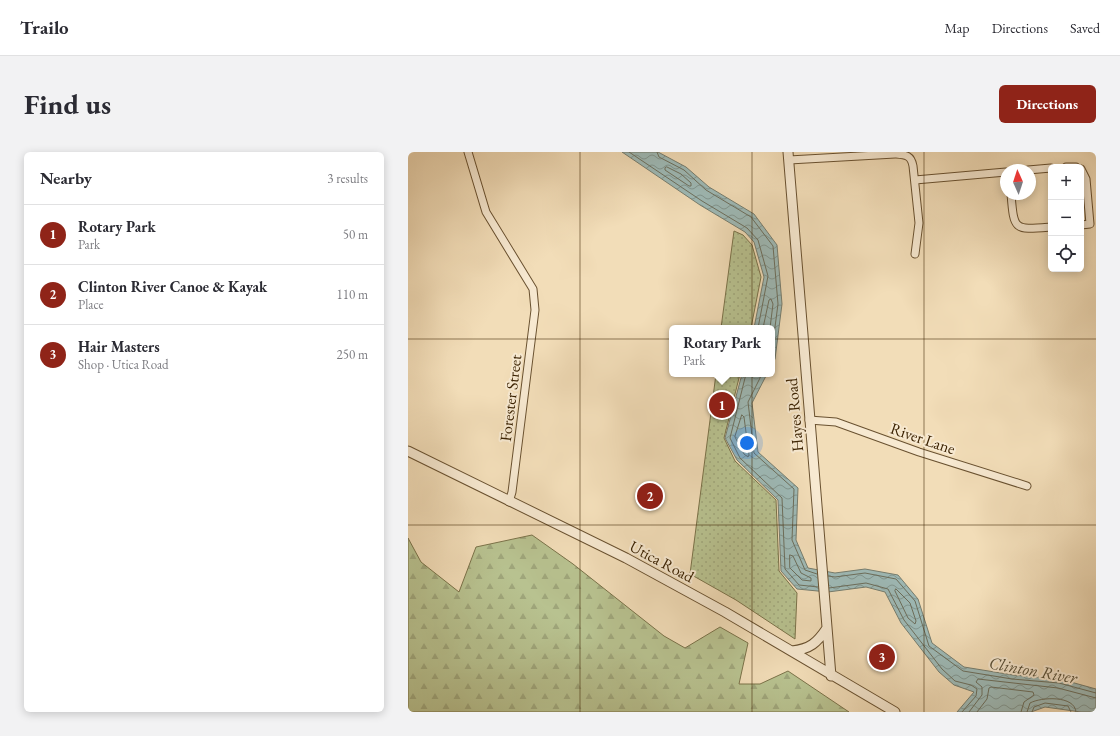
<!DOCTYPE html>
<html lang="en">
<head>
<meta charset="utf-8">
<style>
	body { margin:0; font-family:"EB Garamond",serif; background:#f2f2f3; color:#2b2b33 }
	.controls { position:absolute; right:12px; top:12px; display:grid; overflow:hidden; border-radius:6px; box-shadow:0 2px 10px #0003 }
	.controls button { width:36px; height:36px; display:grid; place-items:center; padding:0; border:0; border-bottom:1px solid #e1e1e2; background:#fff; color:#2b2b33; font:20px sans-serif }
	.compass { position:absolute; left:592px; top:12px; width:36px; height:36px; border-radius:50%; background:#fff; box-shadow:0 2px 10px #0003; rotate:357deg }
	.you { position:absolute; left:339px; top:291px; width:14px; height:14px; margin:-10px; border:3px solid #fff; border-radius:50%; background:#1a73e8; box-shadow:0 0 0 6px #1a73e833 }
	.badge { display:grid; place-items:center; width:26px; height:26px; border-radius:50%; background:#8f2418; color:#fff; font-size:13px; font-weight:700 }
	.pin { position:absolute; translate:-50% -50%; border:2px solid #fff; box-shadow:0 1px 4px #0006 }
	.popup { position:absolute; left:261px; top:173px; width:106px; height:52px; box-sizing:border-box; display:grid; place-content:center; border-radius:6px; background:#fff; filter:drop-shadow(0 1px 3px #0005); font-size:13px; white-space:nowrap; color:#7c7c81 }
	.popup b { font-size:15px; color:#2b2b33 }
	.popup::after { content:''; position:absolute; left:50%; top:100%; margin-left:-8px; border:8px solid transparent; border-top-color:#fff }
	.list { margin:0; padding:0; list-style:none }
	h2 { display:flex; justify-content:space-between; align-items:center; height:52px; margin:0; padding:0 16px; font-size:17px }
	h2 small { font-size:13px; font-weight:400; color:#7c7c81 }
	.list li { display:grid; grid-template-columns:26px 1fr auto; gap:12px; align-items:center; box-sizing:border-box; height:60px; padding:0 16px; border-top:1px solid #e1e1e2 }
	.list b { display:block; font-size:15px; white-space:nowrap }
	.list p { margin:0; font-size:13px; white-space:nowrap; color:#7c7c81 }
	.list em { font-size:13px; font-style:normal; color:#7c7c81 }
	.icon { flex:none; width:22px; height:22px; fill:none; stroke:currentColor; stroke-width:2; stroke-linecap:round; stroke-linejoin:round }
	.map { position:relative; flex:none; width:688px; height:560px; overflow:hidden; border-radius:6px }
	header { display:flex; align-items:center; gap:24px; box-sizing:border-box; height:56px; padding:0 20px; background:#fff; border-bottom:1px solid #e1e1e2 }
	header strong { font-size:19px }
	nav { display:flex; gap:22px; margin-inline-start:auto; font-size:14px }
	.intro { display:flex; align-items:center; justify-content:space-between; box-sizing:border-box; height:96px; padding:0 24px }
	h1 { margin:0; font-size:28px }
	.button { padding:10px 18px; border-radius:6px; background:#8f2418; color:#fff; font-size:14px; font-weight:700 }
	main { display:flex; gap:24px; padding:0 24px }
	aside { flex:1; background:#fff; border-radius:6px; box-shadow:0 2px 10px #0003 }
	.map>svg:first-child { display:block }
	.forest { fill:url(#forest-firs); stroke:#7a7249 }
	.park { fill:url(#park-dots); stroke:#7a7249 }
	.water { fill:url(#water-waves); stroke:#767d6f }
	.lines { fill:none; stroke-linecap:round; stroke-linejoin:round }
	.shore { stroke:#6c6e5c; stroke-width:1 }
	.minor-casing { stroke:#695130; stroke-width:9 }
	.tertiary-casing { stroke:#695130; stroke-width:11 }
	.minor { stroke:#f7e9d1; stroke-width:7 }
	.tertiary { stroke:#f7e9d1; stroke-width:9 }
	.grid { fill:none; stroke:#3b2202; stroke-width:1; stroke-opacity:0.55 }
	.labels { text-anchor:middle; stroke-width:4; stroke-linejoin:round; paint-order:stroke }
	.street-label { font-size:16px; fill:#3b2202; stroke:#f7e9d1 }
	.water-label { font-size:17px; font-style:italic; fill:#595038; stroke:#f7e9d1 }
</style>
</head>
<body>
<header>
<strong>Trailo</strong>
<nav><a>Map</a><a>Directions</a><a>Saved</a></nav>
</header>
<div class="intro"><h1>Find us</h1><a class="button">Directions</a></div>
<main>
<aside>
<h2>Nearby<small>3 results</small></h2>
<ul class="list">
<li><span class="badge">1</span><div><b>Rotary Park</b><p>Park</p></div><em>50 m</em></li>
<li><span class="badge">2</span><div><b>Clinton River Canoe &amp; Kayak</b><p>Place</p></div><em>110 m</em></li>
<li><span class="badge">3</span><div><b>Hair Masters</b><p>Shop · Utica Road</p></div><em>250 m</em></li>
</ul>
</aside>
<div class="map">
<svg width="688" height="560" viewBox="0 0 688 560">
	<defs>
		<pattern id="forest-firs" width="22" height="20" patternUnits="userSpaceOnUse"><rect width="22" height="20" fill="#b8c290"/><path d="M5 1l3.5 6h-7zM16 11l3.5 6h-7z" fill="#9fa67b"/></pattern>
		<pattern id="park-dots" width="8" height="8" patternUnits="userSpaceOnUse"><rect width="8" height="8" fill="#b8c290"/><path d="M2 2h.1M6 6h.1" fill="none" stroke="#9fa67b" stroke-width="1.8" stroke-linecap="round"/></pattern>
		<pattern id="water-waves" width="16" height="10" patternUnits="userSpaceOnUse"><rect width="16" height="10" fill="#9ebab7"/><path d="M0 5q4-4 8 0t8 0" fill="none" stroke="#829793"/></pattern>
	</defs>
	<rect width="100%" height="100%" fill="#f2ddb8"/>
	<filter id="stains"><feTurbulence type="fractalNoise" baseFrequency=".005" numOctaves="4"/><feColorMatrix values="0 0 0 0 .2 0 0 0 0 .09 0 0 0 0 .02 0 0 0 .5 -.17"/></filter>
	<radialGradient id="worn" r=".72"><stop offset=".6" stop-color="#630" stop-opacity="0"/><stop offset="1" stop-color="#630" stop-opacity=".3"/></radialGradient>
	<path class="forest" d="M124,383L165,412L256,484L277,496L312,475L340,491L331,532H352L380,519L441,560H0V386L13,410L51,440L68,395Z"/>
	<path class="park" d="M326,79L335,83L344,93L353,125L343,176H313Z
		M308,222H332L316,286L327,309L368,348L371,419L389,441L387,487L328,448L282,422Z"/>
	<path class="water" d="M214,0H250L278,15L301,35L346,62L369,93L374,152L367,207L364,212V176H346L356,125L346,90L337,80L292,53Z
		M334,222H359L344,251L350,300L390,336L388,388L400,416L427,421L457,417L490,423L510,447L524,491L556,515L605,523L652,527L688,537V560H673L637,555L623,560H549L566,540L546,533L531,520L493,471L477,440L458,435L420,440L389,437L373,419L370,348L329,308L317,286Z"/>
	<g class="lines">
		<path class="shore" d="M221,0L294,49L339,76L350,88L360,124L350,176
			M249,0L251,5L276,18L298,38L343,65L365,94L370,152L364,198
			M259,15L273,22L283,31V34H281L257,18V16Z
			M355,176L361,148L363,147L365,152L362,176
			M338,222L322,286L332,306L374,346L377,417L391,433L410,435
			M354,222L340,250L346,301L386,337L384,388L397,418L409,422
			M334,263L336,265L341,303L340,305L336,302L327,285Z
			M382,403L385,404L393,421L403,426V429L394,428L382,416Z
			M420,424L427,425L457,421L488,427L507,449L521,494L555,519L604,527L651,531L688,541
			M421,436L458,431L480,437L496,468L534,517L547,529L563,533L569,537L568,544L554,560
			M488,437L502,451L508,469L507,472L500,466L487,439Z
			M561,560L574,543V535L568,530L570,527L650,536L688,546
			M569,560L579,547L581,536L583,535L625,540L626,543L616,550L613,560
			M619,560L622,551C633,545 667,543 668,560
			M624,560L626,555L637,551L660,554L663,560"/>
		<defs>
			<path id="minor" d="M60,0L78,60L125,137L127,158L104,340L101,350
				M381,8L487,2C498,3 503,3 505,14L511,71L507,102
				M658,15H668
				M673,17L678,27L682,72L673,73
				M620,18L643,16
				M507,28L598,20
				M603,42C606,79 606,78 643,75
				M401,268L428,270L511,300L619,334"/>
			<path id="tertiary" d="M380,0L423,524
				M0,299L218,406L317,460L487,560
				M384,499C402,497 409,491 419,476"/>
		</defs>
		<use href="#minor" class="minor-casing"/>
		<use href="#tertiary" class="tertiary-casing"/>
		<use href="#minor" class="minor"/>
		<use href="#tertiary" class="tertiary"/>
	</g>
	<path class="grid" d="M172,0V560M344,0V560M516,0V560M0,187H688M0,373H688"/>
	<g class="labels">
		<g class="street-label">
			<text transform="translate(102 246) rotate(-83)" y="6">Forester Street</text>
			<text transform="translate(386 263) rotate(-95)" y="6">Hayes Road</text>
			<text transform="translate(515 286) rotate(19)" y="6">River Lane</text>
			<text transform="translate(254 409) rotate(28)" y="6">Utica Road</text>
		</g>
		<g class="water-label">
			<text transform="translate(625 518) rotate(10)" y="6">Clinton River</text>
		</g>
	</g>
	<rect width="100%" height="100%" filter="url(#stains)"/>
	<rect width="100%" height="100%" fill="url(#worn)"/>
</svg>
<div class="controls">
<button>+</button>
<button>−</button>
<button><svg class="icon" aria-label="locate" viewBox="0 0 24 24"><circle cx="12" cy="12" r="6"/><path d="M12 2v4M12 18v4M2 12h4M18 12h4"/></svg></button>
</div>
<svg class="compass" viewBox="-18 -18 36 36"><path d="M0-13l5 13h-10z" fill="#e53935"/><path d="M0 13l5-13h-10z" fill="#7c7c81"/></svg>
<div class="you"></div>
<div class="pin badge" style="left:314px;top:253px">1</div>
<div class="popup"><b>Rotary Park</b>Park</div>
<div class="pin badge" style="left:242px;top:344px">2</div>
<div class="pin badge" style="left:474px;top:505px">3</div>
</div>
</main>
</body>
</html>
